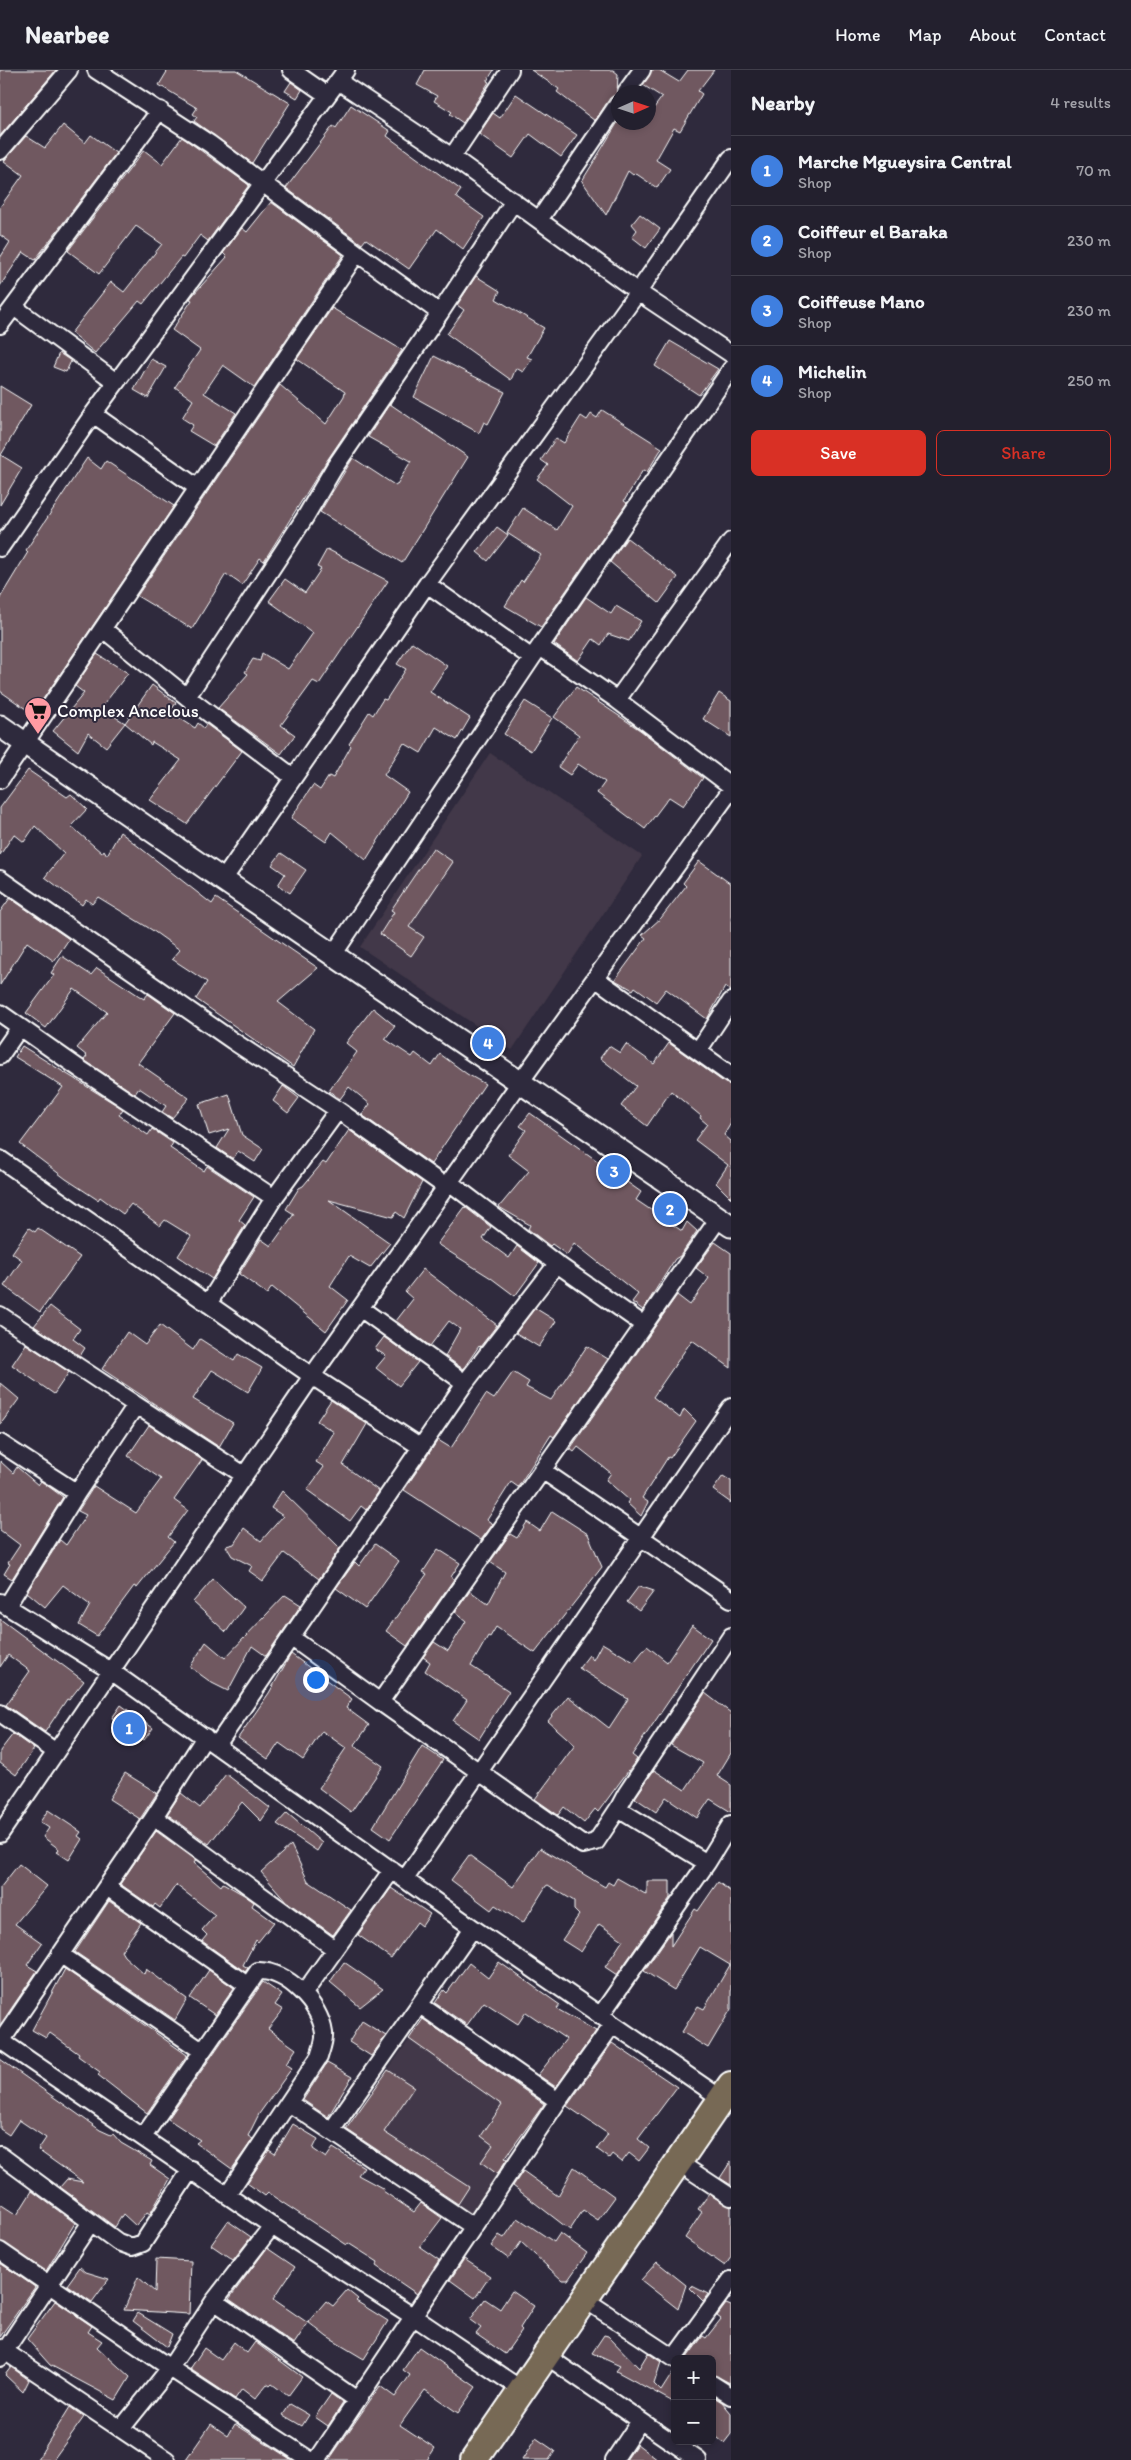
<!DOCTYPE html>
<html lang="en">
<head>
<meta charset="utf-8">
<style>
	body { margin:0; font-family:Itim,sans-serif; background:#2f2d3a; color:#f1f3f6 }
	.controls { position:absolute; right:15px; bottom:15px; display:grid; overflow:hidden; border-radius:8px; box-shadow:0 2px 8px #0003 }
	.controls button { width:45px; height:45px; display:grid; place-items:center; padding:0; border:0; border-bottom:1px solid #403e4a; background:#23202e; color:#f1f3f6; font:25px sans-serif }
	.compass { position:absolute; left:611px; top:15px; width:45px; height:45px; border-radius:50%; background:#23202e; box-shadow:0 2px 8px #0003; rotate:87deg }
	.you { position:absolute; left:315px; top:1609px; width:18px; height:18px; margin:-12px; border:4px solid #fff; border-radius:50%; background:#1a73e8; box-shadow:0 0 0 8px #1a73e833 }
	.badge { display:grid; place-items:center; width:32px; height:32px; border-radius:50%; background:#d93025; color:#fff; font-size:16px; font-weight:700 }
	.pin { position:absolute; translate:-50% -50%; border:2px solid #fff; box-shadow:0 1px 5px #0006 }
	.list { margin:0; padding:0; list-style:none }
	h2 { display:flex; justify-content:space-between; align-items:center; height:65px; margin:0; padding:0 20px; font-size:21px }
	h2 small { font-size:16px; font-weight:400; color:#a3a3aa }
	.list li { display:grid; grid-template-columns:32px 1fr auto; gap:15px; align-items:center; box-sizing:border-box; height:70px; padding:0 20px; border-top:1px solid #403e4a }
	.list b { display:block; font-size:19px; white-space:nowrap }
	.list p { margin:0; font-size:16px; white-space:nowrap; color:#a3a3aa }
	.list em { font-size:16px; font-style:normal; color:#a3a3aa }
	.actions { display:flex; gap:10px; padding:15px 20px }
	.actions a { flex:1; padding:11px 0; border:1px solid #d93025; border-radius:8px; text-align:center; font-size:18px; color:#d93025 }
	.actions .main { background:#d93025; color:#fff }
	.map { position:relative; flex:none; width:731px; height:2390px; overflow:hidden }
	header { display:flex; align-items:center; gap:30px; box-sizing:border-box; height:70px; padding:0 25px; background:#23202e; border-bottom:1px solid #403e4a }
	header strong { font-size:24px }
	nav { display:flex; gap:28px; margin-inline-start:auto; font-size:18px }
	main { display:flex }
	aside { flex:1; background:#23202e }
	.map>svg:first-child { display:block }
	.built { fill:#423848 }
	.building { fill:#705961; stroke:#fff }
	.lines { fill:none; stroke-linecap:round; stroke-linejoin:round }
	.minor-casing { stroke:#fff; stroke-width:20 }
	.tertiary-casing { stroke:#fff; stroke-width:25 }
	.primary-casing { stroke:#fff; stroke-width:30 }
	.minor { stroke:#2f2a3d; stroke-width:16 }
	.tertiary { stroke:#2f2a3d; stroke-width:21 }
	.primary { stroke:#776954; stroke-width:26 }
	.labels { text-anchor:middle; stroke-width:4; stroke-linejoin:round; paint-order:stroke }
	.poi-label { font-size:18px; fill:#fff; stroke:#2f2a3d; text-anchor:start }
</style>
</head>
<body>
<header>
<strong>Nearbee</strong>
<nav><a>Home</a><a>Map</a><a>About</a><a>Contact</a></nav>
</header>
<main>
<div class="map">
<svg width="731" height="2390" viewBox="0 0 731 2390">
	<rect width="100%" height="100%" fill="#2f2a3d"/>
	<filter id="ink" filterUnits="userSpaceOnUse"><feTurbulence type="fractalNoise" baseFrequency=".02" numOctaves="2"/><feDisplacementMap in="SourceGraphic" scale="10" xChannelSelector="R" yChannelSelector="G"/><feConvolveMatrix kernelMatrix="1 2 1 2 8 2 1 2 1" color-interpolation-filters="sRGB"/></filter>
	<g filter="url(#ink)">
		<path class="built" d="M490,683L642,786L512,980L360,877Z
			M424,1949L548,2035L472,2152L341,2065Z"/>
		<path class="building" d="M0,0H56L0,66Z
			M168,0H236L290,33L252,93L194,51L197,47L193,44L197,38L159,15Z
			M425,0H494L487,11L489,12L463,53L450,44L452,42L434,31L437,26L417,15Z
			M531,0H613L618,4L617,24L610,28L595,51L557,22L559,19Z
			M652,0H659L679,12L688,0H714L698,21L702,24L680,61L674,58L656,90L670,99L657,118L635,103L633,105L628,101L606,145L582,111L618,52H648V46L662,27L643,15Z
			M291,12L302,20L297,28L285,21Z
			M516,24L577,65L561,87L530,64L513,88L479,64L493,43L500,48Z
			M351,35L390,61L387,66L461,120L456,127L484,147L463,179L437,159L409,199L366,169L362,174L286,118L333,56L336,58Z
			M63,55L85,73L91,65L116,83L35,190L23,182L0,216V188L10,172L0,165V137L23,105L4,91L26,66L45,78Z
			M182,67L249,115L208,171L200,165L183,188L181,187L143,234L139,231L95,283L71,263L111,212L124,222L162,174L136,156L99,204L68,181L144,80L162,94Z
			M271,132L343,185L254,317L223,295L204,323L236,343L214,376L189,361L193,355L182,348L193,330L175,317L200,280L172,260L192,230L190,229L193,225L227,187L223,183L242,158L247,162Z
			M640,144L660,159L646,178L632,167L637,160L632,154Z
			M476,206L500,221L496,229L544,258L527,287L532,289L523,302L516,298L511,310L447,264L464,240L457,235Z
			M332,238L402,280L326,392L264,491L260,488L242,515L226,504L192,559L137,526L280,315L326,354L344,326L345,322L297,289Z
			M670,271L718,299L699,325L655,296Z
			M59,283L71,291L66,302L53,297Z
			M434,286L505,322L488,354L484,352L479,363L414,327Z
			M151,289L166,297L148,328L134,320Z
			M0,316L31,335L1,385L22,398L0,435Z
			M394,327L390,334L468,387L402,493L320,442L353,388L396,416L411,391L368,367Z
			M602,340L662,378L647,402L643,400L624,431L627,433L541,557L505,536L521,510L523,512L541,485L507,463L523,438L557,460L572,436L537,409L548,395L541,390L556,368L564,373L581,346L587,350L591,344L597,348Z
			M87,388L101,399L106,391L174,436L33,644L0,621V528L28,482L26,480Z
			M497,457L508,465L488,491L477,482Z
			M627,468L678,507L659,533L610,492Z
			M327,479L388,511L319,614L313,611L281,655L295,665L281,684L218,638L248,604L245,602L253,589L260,591L262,583L288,599L313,563L269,531L285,509L305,523L321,499L317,497Z
			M586,527L611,544L616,536L641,551L629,571L608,564L601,575L593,569L578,591L554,574Z
			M412,572L447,596L430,622L470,648L457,670L436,657L421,683L404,673L384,705L408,722L366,790L332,762L326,772L291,748L313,715L320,720L329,706L333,708L351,676L349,674L369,642L373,645L383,629L386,630L406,599L397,594Z
			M97,584L128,603L101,638L125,653L106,677L88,663L78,681L53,661L84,623L75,616Z
			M152,615L176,633L170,642L195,658L198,653L204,658L206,654L242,681L187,754L150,730L181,690L152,672L151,675L125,653Z
			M576,617L640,660L703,708L683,736L669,727L645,759L597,723L605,712L578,694L570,705L558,697L579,665L554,647Z
			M719,623L731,631V667L703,649Z
			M525,631L552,648L531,681L504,664Z
			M28,700L67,727L71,724L87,739L71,756L102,783L104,780L107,785L120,762L212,834L216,828L318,898L278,932L314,959L293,997L196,929L207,912L172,889L180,880L152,860L98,827L92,834L86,829L82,835L45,807L64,783L35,756L24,772L14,764L0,785V738Z
			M433,778L453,792L409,857L424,867L411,886L380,864L394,842L391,840Z
			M281,783L306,800L290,823L278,815L285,804L272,795Z
			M699,791L731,814V921L725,917L707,949L666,919L656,932L635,917L633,920L615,910L646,868L642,865L661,848L686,816L683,813Z
			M10,828L69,869L54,891L27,872L0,915V842Z
			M62,886L91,905L97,898L144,929L148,924L175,943L138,993L189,1028L172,1048L162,1042L166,1036L139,1018L135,1024L84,990L87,986L77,978L107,942L74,919L46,958L26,943L54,905L51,903Z
			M373,938L395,956L385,969L412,987L415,983L432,996L440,984L467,1004L485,1014L431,1094L362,1045L370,1034L349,1017L340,1029L329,1021L357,982L346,973Z
			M669,973L725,1013L731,1015V1053L724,1065L731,1071V1128L716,1113L728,1095L695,1070L707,1054L700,1048L701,1046L671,1021L647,1056L621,1036L636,1016L600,988L609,976L620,983L626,974L654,994Z
			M22,976L123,1039L119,1045L148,1065L152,1059L173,1073L170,1078L204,1101L207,1096L254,1127L239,1150L245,1155L212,1209L178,1186L191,1166L165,1150L160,1156L131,1134L123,1144L100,1127L98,1130L66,1109L20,1074L63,1017L15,987Z
			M283,1016L299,1028L288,1043L273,1031Z
			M229,1024L242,1065L263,1079L255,1092L238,1081L233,1089L217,1078L229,1059L209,1065L199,1034Z
			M530,1043L641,1122L636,1130L682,1161L687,1152L697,1161L680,1186L675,1189L643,1240L632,1232L638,1224L574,1173L567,1185L552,1174L550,1176L528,1159L530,1155L499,1137L529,1101L508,1085L526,1060L520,1056Z
			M349,1060L422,1112L404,1148L396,1142L393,1147L329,1130L390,1173L370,1198L349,1186L330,1216L348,1230L326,1261L272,1217L267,1224L239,1204L261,1169L271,1176L294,1144L286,1139L299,1118L303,1116L323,1092L326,1094Z
			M465,1137L491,1157L483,1169L509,1188L517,1176L539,1193L515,1226L491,1208L437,1174Z
			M29,1158L35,1162L38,1158L80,1187L40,1242L4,1216L22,1190L12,1183Z
			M715,1172L731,1183V1298L692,1270L653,1327L680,1348L684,1339L696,1351L670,1388L668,1387L642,1428L648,1432L641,1446L627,1433L629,1430L606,1410L611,1403L578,1377L574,1382L570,1379L677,1225L690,1235L709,1208L696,1198Z
			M423,1199L497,1255L480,1277L479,1276L463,1299L445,1286L460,1259L449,1251L430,1276L396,1251L413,1229L405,1222Z
			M50,1236L80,1259L73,1269L85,1278L80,1286L34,1256Z
			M535,1238L556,1251L539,1277L516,1263Z
			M160,1255L193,1280L200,1269L234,1291L238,1284L262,1298L248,1322L212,1300L193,1329L233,1353L219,1377L102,1299L127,1262L145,1275Z
			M384,1267L418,1292L399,1316L376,1298L386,1286L375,1279Z
			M26,1274L69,1302L54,1324L12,1295Z
			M587,1276L608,1289L554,1367L551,1365L518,1417L511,1412L487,1450L493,1454L481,1470L404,1420L438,1370L451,1378L486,1324L494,1329L513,1302L529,1312L526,1317L551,1330Z
			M0,1313L19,1329L0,1355Z
			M331,1330L367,1354L343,1395L379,1421L366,1440L361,1436L350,1451L307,1420L324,1397L316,1392L334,1362L317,1351Z
			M149,1355L202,1390L174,1430L188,1440L168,1467L174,1472L137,1518L134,1516L97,1566L79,1555L90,1535L63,1515L45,1537L27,1522L60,1470L66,1475L86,1445L78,1441L94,1416L136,1443L161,1409L128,1386Z
			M0,1391L13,1403L17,1397L38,1415L41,1411L63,1427L12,1509L4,1504L10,1494L8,1493L20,1475L0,1460Z
			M723,1406L731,1411V1433L713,1420Z
			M282,1421L340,1478L319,1509L284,1483L263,1511L249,1501L252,1496L232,1486L226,1476L234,1474L244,1458L261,1471L283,1446L271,1438Z
			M552,1441L588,1464L602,1497L535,1583L496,1557L490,1567L488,1566L471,1596L509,1621L479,1669L453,1651L467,1630L425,1601L430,1592L423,1587L434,1572L448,1581L466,1551L455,1542L470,1521L488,1534L505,1502L490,1492L510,1464L517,1468L527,1452L540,1461Z
			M375,1474L399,1491L365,1539L336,1518L355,1492L359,1496Z
			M438,1479L460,1493L451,1507L454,1509L407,1576L386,1561L427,1504L423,1502Z
			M213,1509L244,1537L226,1562L193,1532Z
			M639,1516L654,1521L639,1541L627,1532Z
			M285,1525L301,1535L266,1586L252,1576L228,1621L212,1613L190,1597L206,1572L225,1588Z
			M0,1549L84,1611L69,1630L67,1629L45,1662L6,1635L30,1601L8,1585L0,1597Z
			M692,1555L711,1569L632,1685L637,1689L598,1742L595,1739L584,1753L564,1737L558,1745L535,1729L575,1675L548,1651L568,1626L609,1658L628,1629L579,1598L589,1585L593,1590L602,1573L634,1592L647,1576L667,1592Z
			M291,1584L352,1629L346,1638L369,1655L354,1676L383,1696L351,1742L319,1718L346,1678L322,1661L303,1690L279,1673L268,1689L238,1668L269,1623Z
			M705,1623L731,1643V1683L717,1706L731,1715V1742L710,1729L697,1748L666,1727L656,1742L635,1728L654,1700L685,1720L703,1693L671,1675Z
			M121,1635L153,1658L144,1670L112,1648Z
			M13,1664L34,1679L16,1705L0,1693V1681Z
			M422,1676L443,1690L390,1769L373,1757Z
			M125,1703L157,1723L140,1749L109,1729Z
			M226,1704L270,1738L261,1751L242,1732L209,1774L167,1744L181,1723L200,1738Z
			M48,1740L81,1762L78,1766L82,1769L69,1790L57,1782L59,1779L43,1767L49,1758L40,1752Z
			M287,1743L322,1773L317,1781L277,1754Z
			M156,1761L196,1790L194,1793L221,1816L223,1813L244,1825L254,1832L252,1836L274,1852L258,1872L256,1870L243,1895L248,1898L245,1902L202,1871L207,1865L202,1860L215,1845L176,1815L160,1838L155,1834L153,1837L120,1814Z
			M291,1775L308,1811L351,1840L333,1865L286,1831L261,1802Z
			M540,1778L605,1817L608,1812L613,1815L617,1808L647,1825V1811H670V1828L617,1905L605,1897L623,1870L599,1854L581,1882L562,1870L579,1845L574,1840V1831L548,1815L546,1816L523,1853L495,1835L491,1840L451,1810L469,1785L513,1817Z
			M19,1794L47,1816L15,1854L42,1873L27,1895L37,1901L0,1955V1818Z
			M718,1812L731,1822V1939L708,1978L682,1962L698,1936L704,1939L730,1895L700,1877L674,1920L644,1901L671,1862V1876L695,1839L698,1841Z
			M391,1818L430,1844L422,1856L417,1852L391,1888L358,1865Z
			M109,1831L141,1853L121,1881L124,1886L144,1904L146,1899L187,1929L175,1950L75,1882Z
			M344,1892L383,1919L360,1937L330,1912Z
			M499,1892L560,1935L557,1939L596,1961L556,2017L538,2005L566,1969L526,1942L518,1954L484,1932L467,1955L435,1933L444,1920L447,1923L469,1893L488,1908Z
			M65,1899L187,1985L147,2043L98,2005L100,2002L78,1986L79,1984L50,1963L46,1968L32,1960Z
			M209,1900L234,1918L215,1945L190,1928Z
			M263,1912L282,1925L275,1935L283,1940L268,1959L296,1979L286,1994L292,1998L259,2044L248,2066L253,2069L232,2099L196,2073L200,2070L168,2049Z
			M423,1949L544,2034L505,2088L507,2089L497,2104L481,2092L493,2075L481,2066L502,2035L409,1969Z
			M362,1951L386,1966L371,1986L349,1972Z
			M612,1973L677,2017L638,2069L649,2078L639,2091L629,2083L622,2092L612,2084L609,2088L597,2079L608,2064L567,2036Z
			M0,1989L100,2060L111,2065L113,2064L121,2073L152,2091L150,2095L170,2109L150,2144L147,2142L136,2156L123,2144L115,2157L60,2117L67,2109L83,2112L38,2080L46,2068L19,2050L9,2065L0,2059Z
			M327,1993L352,2007L328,2047L303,2030Z
			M388,2000L414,2017L384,2062L469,2117L458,2134L346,2059Z
			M293,2054L318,2069L313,2079L326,2088L333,2078L364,2097L358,2105L384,2119L383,2121L414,2142L421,2133L442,2148L420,2177L439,2190L417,2224L376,2196L378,2192L348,2173L347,2175L268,2123L265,2126L247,2113L269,2080L275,2084Z
			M731,2091V2115L720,2108Z
			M574,2097L615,2127L598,2150L583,2140L570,2160L513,2116L523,2101L558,2126Z
			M32,2121L75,2153L46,2201L0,2171V2134L17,2145Z
			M709,2124L731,2137V2187L725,2196L685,2168L702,2142L698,2139Z
			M518,2148L554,2172L560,2163L587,2183L568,2210H562L521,2172L509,2189L491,2176L499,2165L504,2168Z
			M228,2151L251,2167L233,2190L211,2175Z
			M267,2178L295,2197L273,2229L308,2253L294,2274L229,2229Z
			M156,2189L191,2191L189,2244L124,2240L138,2207L155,2222Z
			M464,2189L490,2206L475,2228L450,2210Z
			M657,2192L686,2215L678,2239L641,2210Z
			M0,2193L35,2217L0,2267Z
			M80,2197L86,2202L109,2209L92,2232L67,2215Z
			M692,2216L708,2224L703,2231L690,2218Z
			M347,2220L358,2229L356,2231L388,2251L364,2289L327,2267L308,2252L326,2231L333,2236Z
			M512,2221L534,2236L520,2258L522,2260L505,2284L476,2264L481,2258L470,2250L485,2229L500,2239Z
			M55,2231L92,2256L88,2262L102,2271L97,2277L130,2307L116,2330L50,2295L27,2269Z
			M726,2234L731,2236L730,2313L712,2304V2289H686L703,2266L706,2268L721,2249L717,2246Z
			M138,2243L172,2264L167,2277L133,2251Z
			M604,2265L608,2266L639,2298L648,2283L661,2292L654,2314L661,2321L675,2299V2333L616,2301L620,2296L592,2283Z
			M234,2272L247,2283L255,2272L302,2307L288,2326L272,2314L270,2316L267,2314L255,2329L242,2319L235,2329L190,2299L204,2278L221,2290Z
			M419,2277L476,2317L458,2343L425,2320L400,2355L435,2378L427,2390H329L380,2316L395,2327L410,2305L403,2300Z
			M11,2297L29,2310L23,2322L5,2305Z
			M331,2324L343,2333L328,2356L315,2347Z
			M712,2326L722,2332L731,2343V2364L724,2373L712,2363Z
			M290,2334L309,2345L302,2356L283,2345Z
			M70,2337L84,2347L53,2390H37Z
			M211,2354L228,2366L235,2354L292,2390H186Z
			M536,2368L555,2381L549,2390H522Z
			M637,2374L658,2390H626Z"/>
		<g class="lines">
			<defs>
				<path id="minor" d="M291,0L327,25
					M338,11L452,87L638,222L731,284
					M626,22L642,0
					M0,81L69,0
					M452,87L510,0
					M539,150L618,34
					M357,183L440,243L514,131
					M14,237L116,312
					M0,255L160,40
					M93,344L198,418
					M0,478L93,344L346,0
					M427,514L532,588
					M103,559L187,627L304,449L334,398L440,243
					M540,577L617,630L731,716
					M187,627L293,707
					M617,630L731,471
					M0,710L357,183L210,74L96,0
					M0,809L233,971L338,1040L446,1117
					M223,810L427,514L638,222L731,88
					M333,885L532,588L731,299
					M595,908L731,1005
					M0,943L80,999L274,1128L208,1234
					M698,981L731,931
					M0,986L20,957
					M0,1089L312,1306L421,1377
					M449,1112L557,1194
					M274,1128L338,1040
					M360,1238L465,1313
					M0,1245L136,1335
					M0,1373L77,1423L7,1536
					M542,1400L731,1529
					M77,1423L136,1335L244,1405
					M0,1532L111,1601L473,1858L722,2029
					M292,1568L380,1632
					M0,1643L56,1682
					M217,1675L465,1313L557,1194L644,1255
					M618,1739L596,1772L583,1775L380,1632L719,1148
					M154,1747L335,1879
					M0,1764L312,1306L521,1011L731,720
					M707,1793L618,1739L626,1724L731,1566
					M405,1809L731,1337
					M107,1817L247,1915
					M60,1884L202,1981
					M304,1923L392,1800
					M420,1935L558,2031
					M600,1946L707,1793L731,1754
					M0,1970L272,2156L414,2247L522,2320
					M0,1973L154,1747L205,1667
					M289,2033L331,2061L473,1858
					M331,2061L474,2157
					M143,2067L258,1901C287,1900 320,1934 324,1963C325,1970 321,1980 319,1987L227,2125
					M0,2085L118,2172L132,2177L143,2173L191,2099
					M678,2092L731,2127
					M0,2181L170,2298L310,2390
					M584,2229L675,2289
					M214,2231L357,2330
					M0,2278L167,2390
					M545,2285L698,2390
					M0,2288L91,2152
					M674,2288L731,2210
					M712,2314L731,2326
					M121,2359L170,2298L214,2231L272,2156
					M317,2390L558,2031L613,1954
					M614,2390L640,2351"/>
				<path id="tertiary" d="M0,656L223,810L731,1156"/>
				<path id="primary" d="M474,2390L731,2015"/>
			</defs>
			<use href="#minor" class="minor-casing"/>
			<use href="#tertiary" class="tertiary-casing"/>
			<use href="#primary" class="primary-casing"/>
			<use href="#minor" class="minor"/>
			<use href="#tertiary" class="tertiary"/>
			<use href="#primary" class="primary"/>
		</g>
	</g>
	<defs>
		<symbol id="supermarket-pin" viewBox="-11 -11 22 30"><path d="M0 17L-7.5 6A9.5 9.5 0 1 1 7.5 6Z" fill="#ff9aa2" stroke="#2f2a3d"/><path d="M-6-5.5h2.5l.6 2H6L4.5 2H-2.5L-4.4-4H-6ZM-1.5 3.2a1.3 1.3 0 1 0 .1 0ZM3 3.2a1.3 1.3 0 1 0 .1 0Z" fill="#111"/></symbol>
	</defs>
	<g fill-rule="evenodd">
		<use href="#supermarket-pin" x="22" y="625" width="32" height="43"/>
	</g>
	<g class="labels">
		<g class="poi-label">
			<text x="57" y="647">Complex Ancelous</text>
		</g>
	</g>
</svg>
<div class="controls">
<button>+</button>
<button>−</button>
</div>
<svg class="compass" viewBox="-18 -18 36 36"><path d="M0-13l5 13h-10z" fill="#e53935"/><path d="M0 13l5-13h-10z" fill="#a3a3aa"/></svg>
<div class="you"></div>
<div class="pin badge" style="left:129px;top:1658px;background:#3f7fe0">1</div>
<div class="pin badge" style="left:670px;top:1139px;background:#3f7fe0">2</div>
<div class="pin badge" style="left:614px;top:1101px;background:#3f7fe0">3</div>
<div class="pin badge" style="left:488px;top:973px;background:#3f7fe0">4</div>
</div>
<aside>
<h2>Nearby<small>4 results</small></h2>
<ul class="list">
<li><span class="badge" style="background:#3f7fe0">1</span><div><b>Marche Mgueysira Central</b><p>Shop</p></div><em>70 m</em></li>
<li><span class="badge" style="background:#3f7fe0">2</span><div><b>Coiffeur el Baraka</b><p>Shop</p></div><em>230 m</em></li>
<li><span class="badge" style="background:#3f7fe0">3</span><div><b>Coiffeuse Mano</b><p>Shop</p></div><em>230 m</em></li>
<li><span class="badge" style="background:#3f7fe0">4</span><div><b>Michelin</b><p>Shop</p></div><em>250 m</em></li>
</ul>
<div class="actions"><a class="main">Save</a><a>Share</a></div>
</aside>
</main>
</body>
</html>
